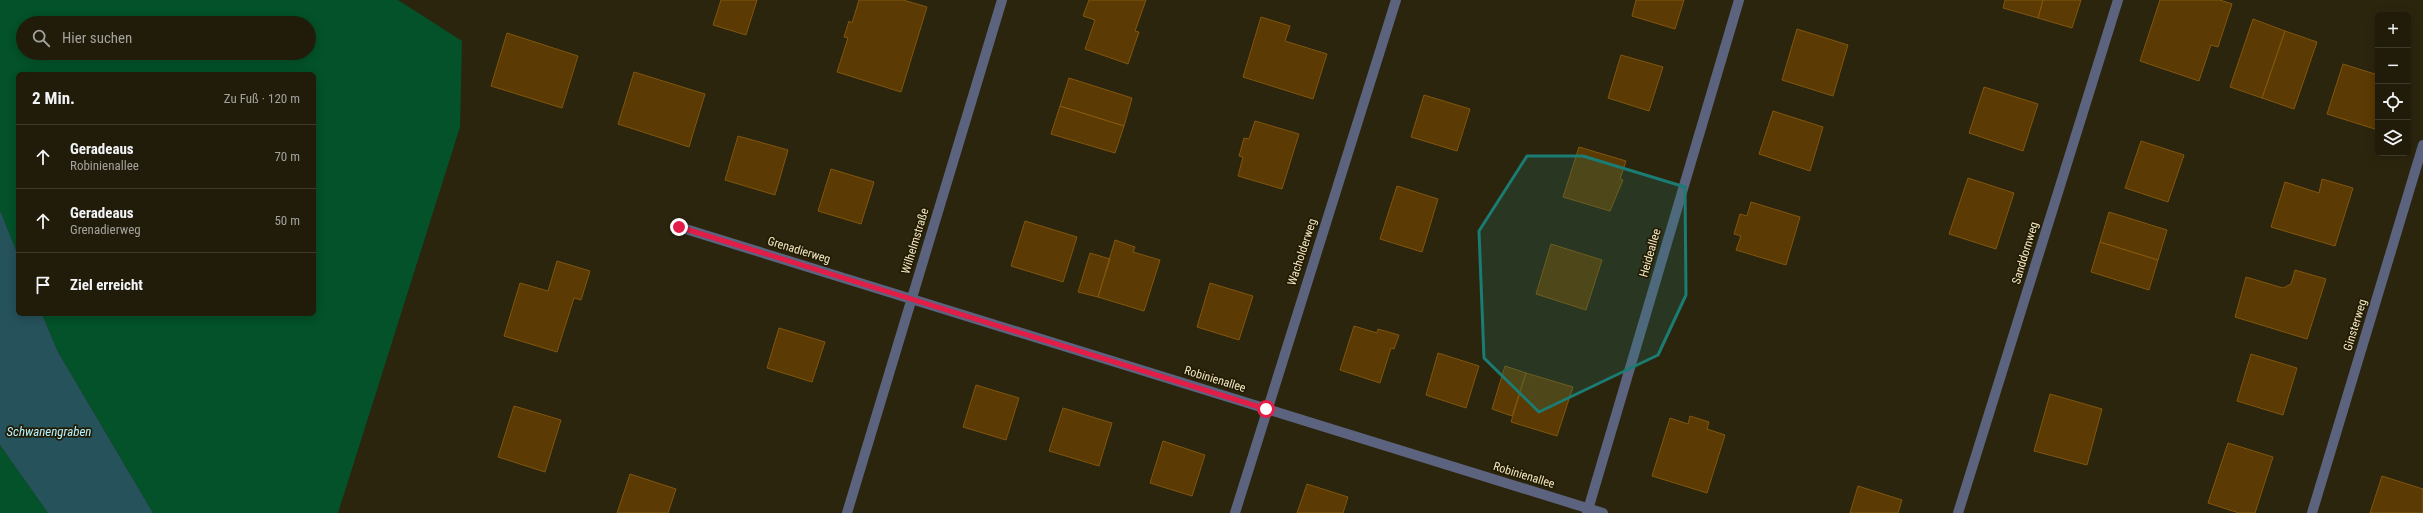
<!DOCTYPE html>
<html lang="de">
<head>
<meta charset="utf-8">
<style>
	body { margin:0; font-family:"Roboto Condensed",sans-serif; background:#2d2918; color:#f1f3f6 }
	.controls { position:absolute; right:12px; top:12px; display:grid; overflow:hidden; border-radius:6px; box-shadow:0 2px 10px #0003 }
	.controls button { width:36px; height:36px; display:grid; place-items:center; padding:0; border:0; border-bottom:1px solid #3e3a2b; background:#211c0a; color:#f1f3f6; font:20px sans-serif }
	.stop { position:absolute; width:12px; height:12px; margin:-9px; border:3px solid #e11d48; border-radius:50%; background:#fff }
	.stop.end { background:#e11d48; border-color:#fff; box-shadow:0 1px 4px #0008 }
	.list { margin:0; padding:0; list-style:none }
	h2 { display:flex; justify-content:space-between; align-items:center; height:52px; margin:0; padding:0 16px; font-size:17px }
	h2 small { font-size:13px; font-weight:400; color:#a2a19c }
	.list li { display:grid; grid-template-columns:26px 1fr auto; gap:12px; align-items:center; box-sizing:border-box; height:64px; padding:0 16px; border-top:1px solid #3e3a2b }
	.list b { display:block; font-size:15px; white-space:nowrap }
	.list p { margin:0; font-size:13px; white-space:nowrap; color:#a2a19c }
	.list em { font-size:13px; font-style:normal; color:#a2a19c }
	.icon { flex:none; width:22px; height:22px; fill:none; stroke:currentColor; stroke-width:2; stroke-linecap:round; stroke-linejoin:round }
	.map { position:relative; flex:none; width:2423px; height:513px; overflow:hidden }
	.search { position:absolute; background:#211c0a; box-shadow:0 2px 10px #0003; left:16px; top:16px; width:300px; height:44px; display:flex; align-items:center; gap:10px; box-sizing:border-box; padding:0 14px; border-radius:22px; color:#a2a19c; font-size:15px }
	.panel { position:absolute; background:#211c0a; box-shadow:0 2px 10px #0003; left:16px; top:72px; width:300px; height:244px; border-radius:6px }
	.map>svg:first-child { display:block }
	.green { fill:#035229; fill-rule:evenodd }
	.water { fill:#26525b }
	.building { fill:#5b3a03; stroke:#81560d }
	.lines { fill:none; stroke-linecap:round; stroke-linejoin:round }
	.street { stroke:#5c637f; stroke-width:10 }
	.route { stroke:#e11d48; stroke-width:5 }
	.marked { fill:#1a7c72; fill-opacity:0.2; stroke:#1a7c72; stroke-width:3; stroke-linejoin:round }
	.labels { text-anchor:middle; stroke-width:3.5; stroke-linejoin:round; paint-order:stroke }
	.street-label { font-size:12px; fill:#f2e7c2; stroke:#231c05 }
	.water-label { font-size:13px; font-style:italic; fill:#b4f0fe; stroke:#231c05 }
</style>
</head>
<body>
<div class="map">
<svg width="2423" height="513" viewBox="0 0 2423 513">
	<rect width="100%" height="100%" fill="#2c250e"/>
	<path class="green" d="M0,0H398L462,41L460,127L338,513H153L58,352L42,314H314V74H18V255L0,210ZM23,23H309V53H23Z
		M0,445L48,513H0Z"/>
	<path class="water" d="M0,210L18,255V314H42L58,352L153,513H48L0,445Z"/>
	<path class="building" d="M721,0H757L746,35L713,25Z
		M859,0H903L927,7L901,92L837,72L848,38L844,37L849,21L852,23Z
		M1089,0H1146L1135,31L1139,32L1128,64L1085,49L1095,20L1083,16Z
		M1636,0H1684L1675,29L1632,16Z
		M2005,0H2043L2038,18L2003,8Z
		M2043,0H2081L2072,28L2038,18Z
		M2160,0H2220L2232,4L2218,47L2211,45L2199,81L2140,61Z
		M1261,17L1290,26L1285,41L1327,54L1313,99L1243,77Z
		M2253,19L2285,31L2262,98L2230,87Z
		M1797,29L1848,45L1833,96L1782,80Z
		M2285,31L2317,42L2294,109L2262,98Z
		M507,33L578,56L562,108L491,86Z
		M1621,55L1663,67L1649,111L1608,98Z
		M2343,64L2378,75V130L2327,114Z
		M634,72L705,94L689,147L618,124Z
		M1069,78L1132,98L1124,126L1060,106Z
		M1984,87L2038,104L2023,151L1969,133Z
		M1424,95L1470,109L1457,151L1411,137Z
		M1060,106L1124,126L1115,153L1051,134Z
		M1773,111L1823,127L1810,171L1759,154Z
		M1255,121L1299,134L1282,189L1238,176L1243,157L1239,156L1244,138L1249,139Z
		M738,136L788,150L775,195L725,180Z
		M2141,141L2184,155L2168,202L2125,188Z
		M1579,147L1626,161L1620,179L1623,180L1610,211L1563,197Z
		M831,169L874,182L861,224L818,211Z
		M1968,178L2014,193L1996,249L1949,234Z
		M2322,179L2353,188L2335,246L2271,227L2285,182L2319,193Z
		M1397,186L1438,199L1422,252L1380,239Z
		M1751,202L1800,217L1786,265L1736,250L1741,236L1734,234L1740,214L1747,216Z
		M2109,212L2167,230L2158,260L2100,242Z
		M1025,221L1077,237L1063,282L1011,266Z
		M1115,240L1135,247L1133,252L1160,260L1144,311L1098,297Z
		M2100,242L2158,260L2149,290L2091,272Z
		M1551,244L1602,260L1586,310L1536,294Z
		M1090,253L1110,259L1098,297L1078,292Z
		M557,261L590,271L581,300L574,298L557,352L504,336L520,283L548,291Z
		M2295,270L2326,279L2307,339L2235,317L2246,277L2283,288L2291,284Z
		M1210,283L1253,296L1239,340L1197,327Z
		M1354,326L1377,333L1378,329L1399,335L1394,349L1391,348L1380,383L1340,370Z
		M779,328L825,342L812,382L767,368Z
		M1438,353L1479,366L1466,408L1426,395Z
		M2251,354L2297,368L2283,415L2237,401Z
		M1505,366L1526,373L1512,416L1492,409Z
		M1526,373L1573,387L1557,436L1511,422Z
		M976,385L1019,398L1006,440L963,427Z
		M2050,394L2102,409L2087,465L2034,451Z
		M514,406L561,420L545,472L498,457Z
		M1063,408L1112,423L1099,466L1049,451Z
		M1690,416L1709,422L1707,429L1725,435L1707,493L1652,476L1670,418L1688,424Z
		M1163,441L1205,455L1192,496L1150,483Z
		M2228,443L2273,457L2255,513H2239L2208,503Z
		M630,474L676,489L668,513H617Z
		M2382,476L2423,489V513H2370Z
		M1307,484L1348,497L1343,513H1297Z
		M1858,486L1902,500L1898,513H1850Z"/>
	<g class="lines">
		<path class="street" d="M679,227L1603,513
			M847,513L1002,0
			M1235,513L1396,0
			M1587,513L1739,0
			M1958,513L2118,0
			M2312,513L2423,145"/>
	</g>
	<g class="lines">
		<path class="route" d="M679,227L1266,409"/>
	</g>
	<path class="marked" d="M1527,156H1583L1685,187L1686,295L1658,355L1539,412L1484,358L1479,231Z"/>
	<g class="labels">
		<g class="street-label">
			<text transform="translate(915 241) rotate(-73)" y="4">Wilhelmstraße</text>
			<text transform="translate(799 250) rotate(17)" y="4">Grenadierweg</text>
			<text transform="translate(1302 252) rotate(-72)" y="4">Wacholderweg</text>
			<text transform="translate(1650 253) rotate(-74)" y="4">Heideallee</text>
			<text transform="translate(2025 253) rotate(-73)" y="4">Sanddornweg</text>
			<text transform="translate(2355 325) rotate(-73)" y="4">Ginsterweg</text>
			<text transform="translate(1215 379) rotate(17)" y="4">Robinienallee</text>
			<text transform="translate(1524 475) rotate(17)" y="4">Robinienallee</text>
		</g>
		<g class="water-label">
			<text x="49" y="436">Schwanengraben</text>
		</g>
	</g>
</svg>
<div class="controls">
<button>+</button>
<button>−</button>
<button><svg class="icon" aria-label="locate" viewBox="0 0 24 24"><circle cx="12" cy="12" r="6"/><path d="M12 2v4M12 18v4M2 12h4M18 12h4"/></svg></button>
<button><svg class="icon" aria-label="layers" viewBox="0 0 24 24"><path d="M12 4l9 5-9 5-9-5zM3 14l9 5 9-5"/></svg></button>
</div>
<div class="stop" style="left:1266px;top:409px"></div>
<div class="stop end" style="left:679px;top:227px"></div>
<div class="search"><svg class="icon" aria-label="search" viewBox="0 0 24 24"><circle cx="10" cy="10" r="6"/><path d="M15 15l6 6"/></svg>Hier suchen</div>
<section class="panel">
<h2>2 Min.<small>Zu Fuß · 120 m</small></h2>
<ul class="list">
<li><svg class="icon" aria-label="ahead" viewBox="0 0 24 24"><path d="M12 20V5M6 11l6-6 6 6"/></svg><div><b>Geradeaus</b><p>Robinienallee</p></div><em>70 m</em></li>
<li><svg class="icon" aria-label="ahead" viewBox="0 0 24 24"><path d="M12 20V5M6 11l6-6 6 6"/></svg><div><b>Geradeaus</b><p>Grenadierweg</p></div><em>50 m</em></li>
<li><svg class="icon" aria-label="arrive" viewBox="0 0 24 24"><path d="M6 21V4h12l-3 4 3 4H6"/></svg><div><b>Ziel erreicht</b></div></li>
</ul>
</section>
</div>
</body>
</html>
